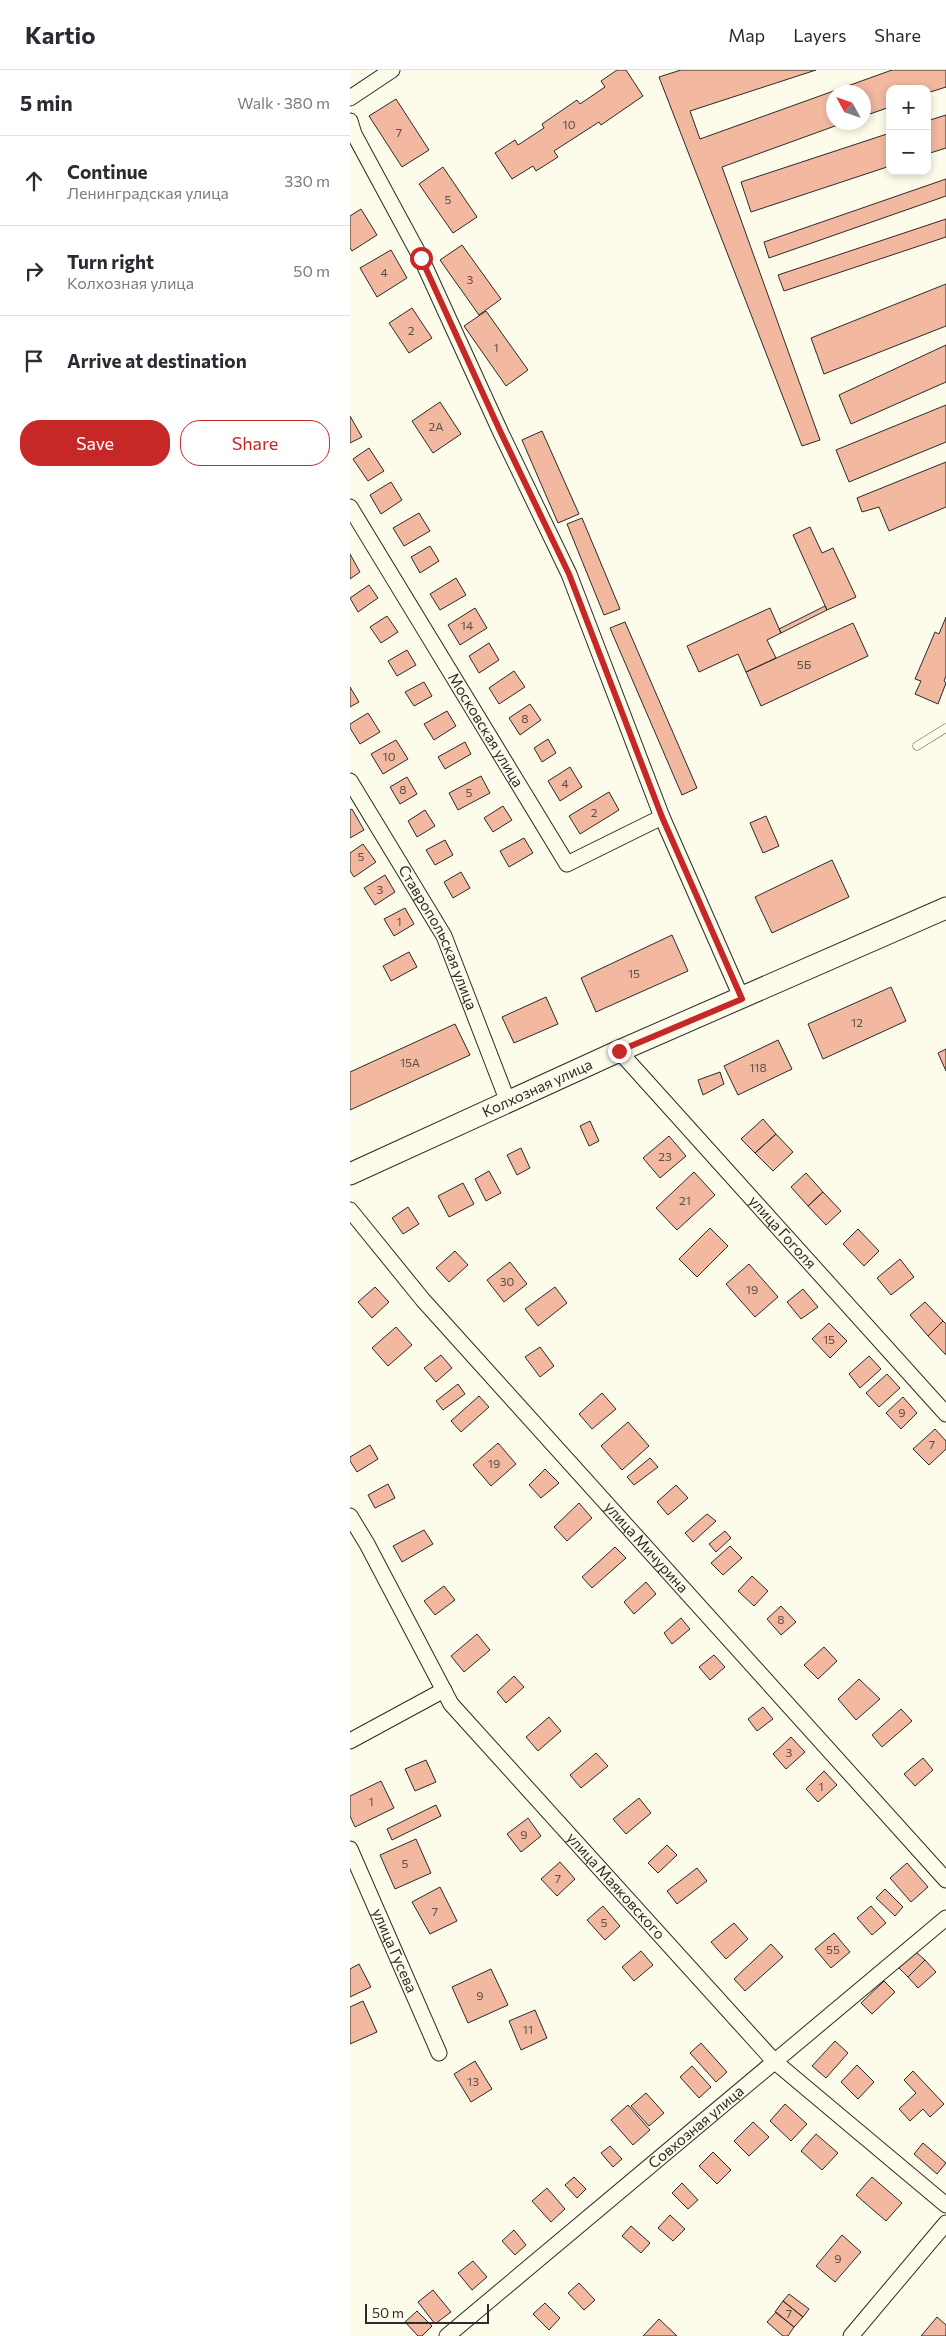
<!DOCTYPE html>
<html lang="en">
<head>
<meta charset="utf-8">
<style>
	body { margin:0; font-family:Commissioner,sans-serif; background:#f7f7f7; color:#2b2b33 }
	.controls { position:absolute; right:15px; top:15px; display:grid; overflow:hidden; border-radius:10px; box-shadow:0 2px 8px #0003 }
	.controls button { width:45px; height:45px; display:grid; place-items:center; padding:0; border:0; border-bottom:1px solid #e1e1e2; background:#fff; color:#2b2b33; font:25px sans-serif }
	.compass { position:absolute; left:476px; top:15px; width:45px; height:45px; border-radius:50%; background:#fff; box-shadow:0 2px 8px #0003; rotate:310deg }
	.scale { position:absolute; left:15px; bottom:12px; width:124px; box-sizing:border-box; padding-left:5px; border:2px solid #2b2b2b; border-top:0; font-size:14px; line-height:18px; white-space:nowrap; color:#2b2b2b; -webkit-text-stroke:4px #fdfbea; paint-order:stroke }
	.stop { position:absolute; width:15px; height:15px; margin:-11px; border:4px solid #c62828; border-radius:50%; background:#fff }
	.stop.end { background:#c62828; border-color:#fff; box-shadow:0 1px 5px #0008 }
	.list { margin:0; padding:0; list-style:none }
	h2 { display:flex; justify-content:space-between; align-items:center; height:65px; margin:0; padding:0 20px; font-size:21px }
	h2 small { font-size:16px; font-weight:400; color:#7c7c81 }
	.list li { display:grid; grid-template-columns:32px 1fr auto; gap:15px; align-items:center; box-sizing:border-box; height:90px; padding:0 20px; border-top:1px solid #e1e1e2 }
	.list b { display:block; font-size:19px; white-space:nowrap }
	.list p { margin:0; font-size:16px; white-space:nowrap; color:#7c7c81 }
	.list em { font-size:16px; font-style:normal; color:#7c7c81 }
	.actions { display:flex; gap:10px; padding:15px 20px }
	.actions a { flex:1; padding:11px 0; border:1px solid #c62828; border-radius:20px; text-align:center; font-size:18px; color:#c62828 }
	.actions .main { background:#c62828; color:#fff }
	.icon { flex:none; width:28px; height:28px; fill:none; stroke:currentColor; stroke-width:2; stroke-linecap:round; stroke-linejoin:round }
	.map { position:relative; flex:none; width:596px; height:2266px; overflow:hidden }
	header { display:flex; align-items:center; gap:30px; box-sizing:border-box; height:70px; padding:0 25px; background:#fff; border-bottom:1px solid #e1e1e2 }
	header strong { font-size:24px }
	nav { display:flex; gap:28px; margin-inline-start:auto; font-size:18px }
	main { display:flex }
	aside { flex:1; background:#fff }
	.map>svg:first-child { display:block }
	.building { fill:#f2b8a0; stroke:#2b2b2b }
	.lines { fill:none; stroke-linecap:round; stroke-linejoin:round }
	.lane-casing { stroke:#2b2b2b; stroke-width:9 }
	.street-casing { stroke:#2b2b2b; stroke-width:17 }
	.secondary-casing { stroke:#2b2b2b; stroke-width:23 }
	.lane { stroke:#fdfbea; stroke-width:8 }
	.street { stroke:#fdfbea; stroke-width:15 }
	.secondary { stroke:#fdfbea; stroke-width:21 }
	.route { stroke:#c62828; stroke-width:6 }
	.labels { text-anchor:middle; stroke-width:4; stroke-linejoin:round; paint-order:stroke }
	.number-label { font-size:12px; fill:#5d4e48 }
	.street-label { font-size:15px; fill:#2b2b2b; stroke:#fdfbea }
</style>
</head>
<body>
<header>
<strong>Kartio</strong>
<nav><a>Map</a><a>Layers</a><a>Share</a></nav>
</header>
<main>
<aside>
<h2>5 min<small>Walk · 380 m</small></h2>
<ul class="list">
<li><svg class="icon" aria-label="ahead" viewBox="0 0 24 24"><path d="M12 20V5M6 11l6-6 6 6"/></svg><div><b>Continue</b><p>Ленинградская улица</p></div><em>330 m</em></li>
<li><svg class="icon" aria-label="right" viewBox="0 0 24 24"><path d="M7 20v-9h11M14 6l5 5-5 5"/></svg><div><b>Turn right</b><p>Колхозная улица</p></div><em>50 m</em></li>
<li><svg class="icon" aria-label="arrive" viewBox="0 0 24 24"><path d="M6 21V4h12l-3 4 3 4H6"/></svg><div><b>Arrive at destination</b></div></li>
</ul>
<div class="actions"><a class="main">Save</a><a>Share</a></div>
</aside>
<div class="map">
<svg width="596" height="2266" viewBox="0 0 596 2266">
	<rect width="100%" height="100%" fill="#fdfbea"/>
	<path class="building" d="M267,0H276L293,26L251,55L249,52L204,81L208,87L186,101L183,96L162,109L145,83L165,70L168,75L194,58L192,54L227,30L230,34L255,17L251,11Z
		M331,0H466L340,41L350,69L542,0H596V17L577,23V19H540V37L514,46V22H483V52H496L372,97L470,370L452,376L309,7Z
		M46,29L79,80L52,97L19,46Z
		M596,45V78L577,84V51Z
		M540,63V96L401,142L391,112Z
		M93,97L127,147L103,163L69,114Z
		M596,109V126L419,188L414,172Z
		M11,139L27,165L2,181L0,178V146Z
		M596,149V167L434,221L428,205Z
		M112,175L151,229L129,245L90,190Z
		M41,180L57,208L27,227L10,198Z
		M596,214V256L474,304L461,268Z
		M62,238L82,268L59,283L39,253Z
		M136,241L178,300L156,316L114,256Z
		M596,275V312L501,354L489,325Z
		M90,332L111,364L83,383L62,351Z
		M596,335V372L499,412L486,380Z
		M0,346L12,367L0,373Z
		M192,361L229,444L208,453L172,370Z
		M19,378L34,401L18,411L3,389Z
		M596,392V437L539,461L529,437L512,442L507,428Z
		M41,412L52,430L31,444L20,425Z
		M69,443L80,461L54,476L43,458Z
		M232,448L270,539L254,545L217,454Z
		M460,457L472,483L483,478L506,527L477,540L443,465Z
		M80,476L89,491L70,503L61,487Z
		M0,484L10,502L0,509Z
		M106,508L116,525L90,540L80,524Z
		M19,515L28,528L8,542L0,528Z
		M475,536L477,540L431,563L429,559Z
		M125,538L137,558L110,575L98,555Z
		M420,538L431,563L417,570L426,588L396,602L388,584L349,602L337,576Z
		M37,546L48,562L31,573L20,557Z
		M596,547V606L594,611L596,613L588,634L565,624L571,611L565,609L585,562L589,564Z
		M275,552L347,718L332,725L260,558Z
		M503,553L518,586L411,636L396,602Z
		M139,573L149,590L129,603L119,586Z
		M57,580L66,595L47,606L38,591Z
		M164,601L175,617L149,634L139,618Z
		M74,612L82,626L64,636L55,622Z
		M0,617L9,632L0,637Z
		M180,634L191,650L170,665L159,648Z
		M97,641L106,656L84,670L74,654Z
		M18,643L30,662L10,674L0,658V654Z
		M198,669L206,683L192,692L184,678Z
		M46,670L58,689L33,704L21,684Z
		M115,672L121,684L95,699L88,687Z
		M220,697L232,717L210,731L198,711Z
		M131,706L140,723L108,740L99,723Z
		M57,707L67,724L50,734L40,717Z
		M259,722L269,740L230,764L219,746Z
		M153,736L162,750L143,762L134,748Z
		M2,739L14,760L0,768V740Z
		M75,740L85,756L67,767L58,751Z
		M416,746L429,776L413,783L400,753Z
		M174,768L183,783L159,797L150,781Z
		M95,770L103,785L85,795L76,780Z
		M13,774L26,792L4,807L0,801V783Z
		M482,790L499,827L422,863L405,827Z
		M111,802L120,818L103,828L94,812Z
		M35,805L45,822L25,835L14,818Z
		M55,838L64,854L44,866L34,849Z
		M322,865L338,901L246,942L231,908Z
		M59,882L67,897L41,911L33,896Z
		M541,917L556,951L473,989L458,954Z
		M196,927L208,954L164,973L152,947Z
		M105,954L120,985L0,1040V1002Z
		M428,970L442,999L388,1025L374,996Z
		M596,979V1001L588,983Z
		M370,1002L374,1014L353,1025L348,1010Z
		M413,1049L426,1064L405,1083L391,1069Z
		M240,1051L249,1071L239,1076L230,1056Z
		M426,1064L443,1082L423,1101L405,1083Z
		M319,1066L336,1086L310,1108L293,1088Z
		M171,1078L180,1098L167,1105L157,1085Z
		M139,1101L151,1123L136,1131L125,1109Z
		M344,1102L365,1125L327,1160L306,1138Z
		M456,1103L473,1122L458,1136L441,1117Z
		M113,1113L124,1134L99,1147L88,1126Z
		M473,1122L491,1141L476,1155L458,1136Z
		M58,1137L69,1154L53,1164L42,1148Z
		M360,1158L378,1176L347,1207L329,1189Z
		M508,1159L529,1181L514,1196L493,1174Z
		M105,1181L118,1195L99,1212L86,1198Z
		M550,1189L564,1207L541,1225L527,1208Z
		M160,1192L177,1214L154,1232L137,1210Z
		M399,1194L428,1227L405,1247L376,1214Z
		M25,1217L39,1232L22,1248L8,1232Z
		M205,1217L217,1233L188,1256L175,1239Z
		M453,1219L468,1237L451,1249L437,1232Z
		M575,1232L593,1251L578,1266L560,1245Z
		M593,1251L596,1254V1285L578,1266Z
		M479,1253L497,1271L480,1288L462,1269Z
		M46,1257L62,1275L38,1296L22,1278Z
		M190,1277L204,1296L190,1307L175,1287Z
		M91,1285L102,1298L86,1312L74,1298Z
		M519,1286L531,1299L510,1318L499,1304Z
		M537,1304L550,1318L529,1337L516,1323Z
		M108,1314L115,1324L93,1340L86,1331Z
		M252,1323L266,1339L242,1359L229,1344Z
		M129,1326L139,1337L111,1362L101,1351Z
		M553,1327L567,1343L551,1359L536,1343Z
		M278,1352L299,1376L272,1400L251,1376Z
		M585,1359L596,1371V1379L579,1395L563,1379Z
		M148,1373L166,1394L141,1416L123,1395Z
		M20,1375L28,1389L7,1402L0,1391V1387Z
		M300,1388L308,1397L284,1415L277,1407Z
		M195,1399L209,1413L191,1428L179,1415Z
		M38,1414L45,1428L25,1438L18,1425Z
		M326,1415L338,1428L318,1445L307,1432Z
		M229,1433L242,1448L217,1471L204,1457Z
		M357,1444L366,1451L343,1472L335,1463Z
		M74,1460L83,1474L52,1492L43,1476Z
		M375,1461L381,1468L366,1482L359,1474Z
		M380,1476L392,1488L373,1505L361,1493Z
		M265,1477L276,1488L242,1518L232,1507Z
		M402,1506L418,1521L404,1536L388,1521Z
		M296,1512L306,1524L284,1544L274,1532Z
		M94,1516L105,1530L85,1545L74,1531Z
		M431,1536L446,1552L431,1565L417,1549Z
		M331,1548L340,1559L322,1574L314,1563Z
		M127,1564L140,1580L114,1602L101,1586Z
		M474,1577L487,1591L468,1609L454,1595Z
		M364,1585L375,1597L360,1610L349,1597Z
		M164,1606L174,1617L156,1633L147,1622Z
		M509,1609L530,1629L506,1650L488,1629Z
		M413,1637L423,1649L407,1661L398,1649Z
		M551,1639L562,1651L532,1677L522,1665Z
		M199,1647L211,1661L188,1681L176,1667Z
		M441,1667L455,1682L436,1699L423,1684Z
		M246,1683L258,1696L231,1718L220,1705Z
		M573,1688L583,1700L565,1716L554,1704Z
		M76,1690L86,1712L65,1721L55,1699Z
		M474,1701L487,1715L468,1732L456,1719Z
		M31,1711L44,1738L5,1757L0,1746V1726Z
		M289,1728L301,1743L276,1764L263,1749Z
		M86,1735L91,1746L42,1770L37,1759Z
		M178,1748L191,1766L171,1782L157,1764Z
		M66,1769L81,1803L45,1819L30,1785Z
		M317,1775L327,1785L308,1803L298,1793Z
		M210,1792L225,1809L207,1826L191,1809Z
		M557,1793L578,1817L561,1832L540,1808Z
		M347,1798L357,1811L327,1834L317,1821Z
		M90,1817L107,1851L80,1864L62,1832Z
		M535,1819L553,1837L545,1846L526,1828Z
		M253,1836L270,1856L255,1870L237,1850Z
		M521,1836L536,1853L522,1865L507,1848Z
		M384,1853L398,1869L376,1889L361,1872Z
		M484,1863L500,1882L481,1898L465,1879Z
		M421,1874L433,1887L395,1921L384,1909Z
		M291,1881L303,1895L284,1911L272,1897Z
		M566,1882L575,1890L558,1907L549,1898Z
		M575,1890L586,1902L568,1918L558,1907Z
		M9,1894L21,1917L0,1927V1899Z
		M141,1899L158,1935L118,1953L102,1917Z
		M534,1911L545,1922L522,1944L511,1933Z
		M13,1931L27,1962L0,1974V1937Z
		M185,1940L197,1968L171,1980L159,1951Z
		M485,1971L498,1983L476,2008L462,1996Z
		M351,1973L377,2002L366,2012L340,1983Z
		M125,1991L142,2019L121,2032L104,2004Z
		M507,1995L524,2012L508,2029L491,2012Z
		M342,1996L361,2017L349,2028L330,2007Z
		M563,2001L594,2034L580,2047L573,2039L560,2051L549,2039L566,2023L554,2010Z
		M296,2023L314,2043L299,2056L281,2036Z
		M435,2034L457,2054L441,2071L420,2051Z
		M278,2035L300,2060L283,2075L261,2050Z
		M403,2052L419,2067L399,2086L384,2071Z
		M466,2064L488,2083L472,2100L451,2081Z
		M573,2073L596,2093L587,2104L564,2084Z
		M260,2076L272,2089L263,2097L251,2083Z
		M363,2082L381,2100L367,2114L349,2096Z
		M224,2107L236,2119L227,2128L215,2115Z
		M522,2107L552,2133L536,2151L506,2125Z
		M332,2113L348,2130L338,2139L322,2123Z
		M197,2118L215,2139L201,2152L182,2131Z
		M320,2145L335,2159L323,2171L308,2158Z
		M281,2156L300,2173L291,2183L272,2166Z
		M164,2160L176,2175L165,2185L152,2171Z
		M492,2165L511,2182L485,2212L466,2196Z
		M123,2191L137,2207L122,2220L108,2203Z
		M229,2213L245,2230L234,2240L218,2223Z
		M83,2220L101,2242L85,2254L68,2232Z
		M439,2224L459,2239L453,2247L433,2231Z
		M433,2231L453,2247L444,2257L425,2242Z
		M195,2233L210,2248L199,2260L183,2244Z
		M67,2241L82,2256L72,2266H68L55,2252Z
		M426,2242L444,2257L438,2266H433L417,2252Z
		M587,2247L596,2255V2266H571Z
		M309,2249L327,2266H293Z"/>
	<g class="lines">
		<defs>
			<path id="lane" d="M567,676L596,658"/>
			<g id="street">
				<path d="M0,28L42,0"/>
				<path d="M0,51L4,64L71,188L151,363L219,504L312,747L392,929"/>
				<path id="s1" d="M0,437L217,794L312,747"/>
				<path id="s2" d="M0,711L94,866L158,1032"/>
				<path id="s3" d="M269,981L596,1344"/>
				<path id="s4" d="M0,1140L73,1230L596,1810"/>
				<path id="s5" d="M0,1446L17,1474L101,1634L424,1991L596,2135"/>
				<path d="M0,1671L94,1620"/>
				<path id="s6" d="M0,1779L89,1983"/>
				<path id="s7" d="M97,2266L596,1848"/>
				<path d="M501,2266L596,2153"/>
			</g>
			<g id="secondary">
				<path id="s8" d="M0,1104L269,981L596,838"/>
			</g>
		</defs>
		<use href="#lane" class="lane-casing"/>
		<use href="#street" class="street-casing"/>
		<use href="#secondary" class="secondary-casing"/>
		<use href="#lane" class="lane"/>
		<use href="#street" class="street"/>
		<use href="#secondary" class="secondary"/>
	</g>
	<g class="lines">
		<path class="route" d="M71,188L151,363L219,504L312,747L392,929L269,981"/>
	</g>
	<g class="labels">
		<g class="number-label">
			<text x="219" y="59">10</text>
			<text x="49" y="67">7</text>
			<text x="98" y="134">5</text>
			<text x="34" y="207">4</text>
			<text x="120" y="214">3</text>
			<text x="61" y="265">2</text>
			<text x="146" y="282">1</text>
			<text x="86" y="361">2А</text>
			<text x="117" y="560">14</text>
			<text x="454" y="599">5Б</text>
			<text x="175" y="653">8</text>
			<text x="39" y="691">10</text>
			<text x="215" y="718">4</text>
			<text x="53" y="724">8</text>
			<text x="119" y="727">5</text>
			<text x="244" y="747">2</text>
			<text x="11" y="791">5</text>
			<text x="30" y="824">3</text>
			<text x="49" y="856">1</text>
			<text x="284" y="908">15</text>
			<text x="507" y="957">12</text>
			<text x="60" y="997">15А</text>
			<text x="408" y="1002">118</text>
			<text x="315" y="1091">23</text>
			<text x="335" y="1135">21</text>
			<text x="157" y="1216">30</text>
			<text x="402" y="1224">19</text>
			<text x="479" y="1274">15</text>
			<text x="552" y="1347">9</text>
			<text x="582" y="1379">7</text>
			<text x="144" y="1398">19</text>
			<text x="431" y="1554">8</text>
			<text x="439" y="1687">3</text>
			<text x="471" y="1721">1</text>
			<text x="21" y="1736">1</text>
			<text x="174" y="1769">9</text>
			<text x="55" y="1798">5</text>
			<text x="208" y="1813">7</text>
			<text x="85" y="1846">7</text>
			<text x="254" y="1857">5</text>
			<text x="483" y="1884">55</text>
			<text x="130" y="1930">9</text>
			<text x="178" y="1964">11</text>
			<text x="123" y="2016">13</text>
			<text x="488" y="2193">9</text>
			<text x="439" y="2248">7</text>
		</g>
		<g class="street-label">
			<text dy="5" stroke="none"><textPath href="#s1" startOffset="261">Московская улица</textPath></text>
			<text dy="5" stroke="none"><textPath href="#s2" startOffset="180">Ставропольская улица</textPath></text>
			<text dy="5" stroke="none"><textPath href="#s8" startOffset="206">Колхозная улица</textPath></text>
			<text dy="5" stroke="none"><textPath href="#s3" startOffset="244">улица Гоголя</textPath></text>
			<text dy="5" stroke="none"><textPath href="#s4" startOffset="449">улица Мичурина</textPath></text>
			<text dy="5" stroke="none"><textPath href="#s5" startOffset="459">улица Маяковского</textPath></text>
			<text dy="5" stroke="none"><textPath href="#s6" startOffset="111">улица Гусева</textPath></text>
			<text dy="5" stroke="none"><textPath href="#s7" startOffset="325">Совхозная улица</textPath></text>
		</g>
	</g>
</svg>
<div class="controls">
<button>+</button>
<button>−</button>
</div>
<svg class="compass" viewBox="-18 -18 36 36"><path d="M0-13l5 13h-10z" fill="#e53935"/><path d="M0 13l5-13h-10z" fill="#7c7c81"/></svg>
<div class="scale">50 m</div>
<div class="stop" style="left:71px;top:188px"></div>
<div class="stop end" style="left:269px;top:981px"></div>
</div>
</main>
</body>
</html>
